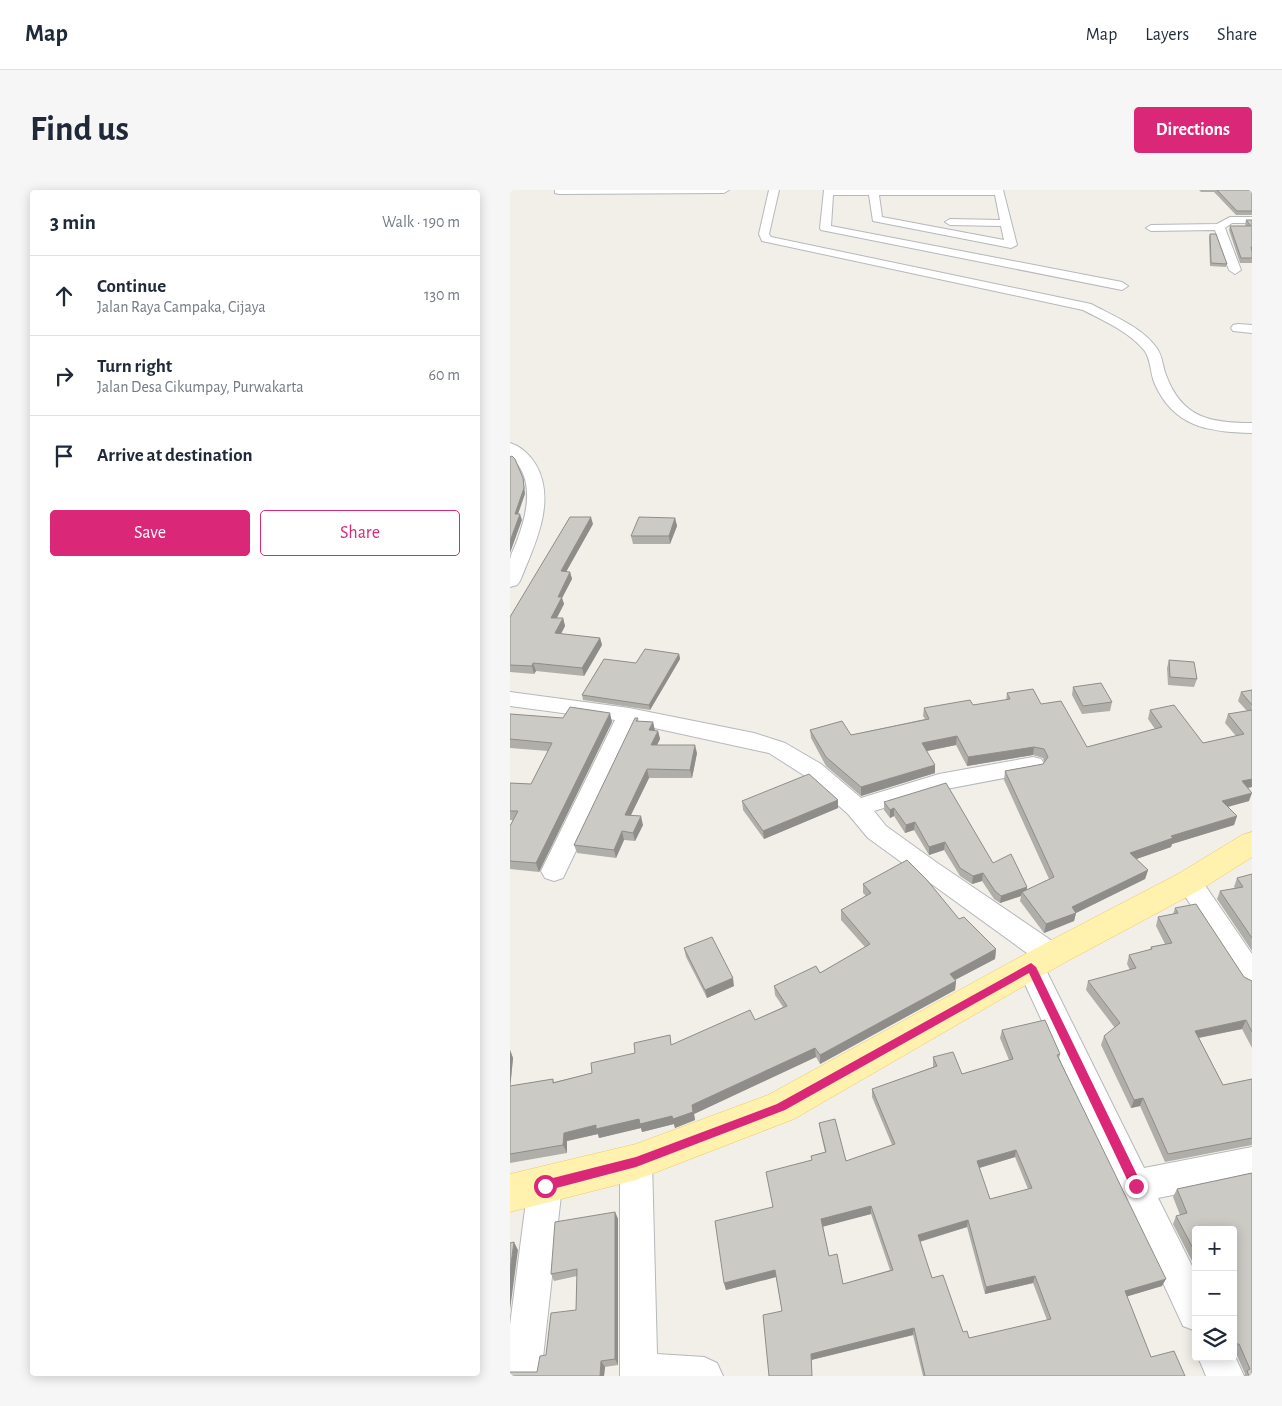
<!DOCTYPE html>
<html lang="en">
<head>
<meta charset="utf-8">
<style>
	body { margin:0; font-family:"Alegreya Sans",sans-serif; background:#f6f6f7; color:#1f2937 }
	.controls { position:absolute; right:15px; bottom:15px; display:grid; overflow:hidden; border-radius:5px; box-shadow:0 2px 12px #0003 }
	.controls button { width:45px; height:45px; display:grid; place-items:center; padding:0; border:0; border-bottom:1px solid #e0e1e3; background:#fff; color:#1f2937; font:25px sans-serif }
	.stop { position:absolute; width:15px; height:15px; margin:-11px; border:4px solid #db2777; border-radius:50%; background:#fff }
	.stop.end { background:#db2777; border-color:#fff; box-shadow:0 1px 5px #0008 }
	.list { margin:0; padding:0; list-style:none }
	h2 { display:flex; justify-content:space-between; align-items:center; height:65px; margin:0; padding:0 20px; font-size:21px }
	h2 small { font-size:16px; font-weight:400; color:#747a83 }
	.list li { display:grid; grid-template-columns:32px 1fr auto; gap:15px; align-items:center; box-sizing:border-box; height:80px; padding:0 20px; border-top:1px solid #e0e1e3 }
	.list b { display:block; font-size:19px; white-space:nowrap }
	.list p { margin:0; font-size:16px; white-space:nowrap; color:#747a83 }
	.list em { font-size:16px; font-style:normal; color:#747a83 }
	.actions { display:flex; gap:10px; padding:15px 20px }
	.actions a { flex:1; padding:11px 0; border:1px solid #db2777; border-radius:5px; text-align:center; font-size:18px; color:#db2777 }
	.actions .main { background:#db2777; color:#fff }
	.icon { flex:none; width:28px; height:28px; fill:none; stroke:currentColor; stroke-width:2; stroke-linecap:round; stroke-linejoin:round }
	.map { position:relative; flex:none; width:742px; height:1186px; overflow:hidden; border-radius:5px }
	header { display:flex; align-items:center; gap:30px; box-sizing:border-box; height:70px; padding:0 25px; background:#fff; border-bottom:1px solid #e0e1e3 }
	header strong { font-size:24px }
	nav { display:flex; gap:28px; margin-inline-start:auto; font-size:18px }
	.intro { display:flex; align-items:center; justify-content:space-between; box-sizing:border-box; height:120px; padding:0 30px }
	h1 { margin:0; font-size:35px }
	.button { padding:12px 22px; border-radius:5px; background:#db2777; color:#fff; font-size:18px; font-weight:700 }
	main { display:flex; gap:30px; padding:0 30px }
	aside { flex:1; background:#fff; border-radius:5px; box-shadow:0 2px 12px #0003 }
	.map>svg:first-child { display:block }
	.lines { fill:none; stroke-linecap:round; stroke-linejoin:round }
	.minor-casing { stroke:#b5b8bc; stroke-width:2 }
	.major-casing { stroke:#f2c960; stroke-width:1 }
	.minor { fill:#fff; fill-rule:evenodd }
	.major { fill:#fff2af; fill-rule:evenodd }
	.wall { fill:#afaea9; fill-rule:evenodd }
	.shaded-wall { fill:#8f8d8a }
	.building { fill:#cccac5; stroke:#8f8d8a; fill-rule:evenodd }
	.route { fill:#db2777 }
</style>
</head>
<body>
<header>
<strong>Map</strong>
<nav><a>Map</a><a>Layers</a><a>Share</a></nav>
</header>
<div class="intro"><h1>Find us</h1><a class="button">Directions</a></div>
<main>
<aside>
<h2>3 min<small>Walk · 190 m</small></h2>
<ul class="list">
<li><svg class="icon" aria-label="ahead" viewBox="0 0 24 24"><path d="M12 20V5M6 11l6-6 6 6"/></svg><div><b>Continue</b><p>Jalan Raya Campaka, Cijaya</p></div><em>130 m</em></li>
<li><svg class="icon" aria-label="right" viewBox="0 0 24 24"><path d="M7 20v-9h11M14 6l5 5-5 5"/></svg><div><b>Turn right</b><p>Jalan Desa Cikumpay, Purwakarta</p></div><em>60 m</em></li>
<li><svg class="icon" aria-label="arrive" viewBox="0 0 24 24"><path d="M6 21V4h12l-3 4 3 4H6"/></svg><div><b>Arrive at destination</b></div></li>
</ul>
<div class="actions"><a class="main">Save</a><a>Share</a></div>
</aside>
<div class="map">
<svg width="742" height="1186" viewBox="0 0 742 1186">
	<rect width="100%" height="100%" fill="#f1efe8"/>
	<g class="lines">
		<defs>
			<path id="minor" d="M45,0H219L214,3L49,4L45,3Z
				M259,0H269L259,44L261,47L581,114C603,126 630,136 646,157C653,166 652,175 656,185C672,228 700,233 742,233V243C698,242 663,237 644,192C640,181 641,169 634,160C618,141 594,131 573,120L252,51L249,44Z
				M314,0H493L507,55L501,58L363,31L359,5H323L321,36L612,92L618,96L612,100L311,40L310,38ZM369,5H485L490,30L440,29L435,32L440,35L491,36L494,50L372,27Z
				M720,27H742V33H722L715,38L731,80L725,84L719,80L705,40L641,41L636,38L641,35L707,34Z
				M728,134L742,135V143L723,141L721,138L723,135Z
				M0,253C11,256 21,266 26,275C47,312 24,356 10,391L7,395L0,397C0,388 0,378 0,370C1,363 6,355 8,348C18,321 25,287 0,266Z
				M0,502L119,518L244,543L275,553L311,574L351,608L429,584L523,567L531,569L535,575L531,581L431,600L364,621L376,636L426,672L551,757L555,765L551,773L541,776L533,774L634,978L742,957V989L648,1008L686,1084V1141L673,1136L507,777L511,769L521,766L358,648L338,624L295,586L259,563L126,534L53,688L44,691L35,688L31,681L105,530L0,516Z
				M679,682L688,685L742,764V799L732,795L666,692L670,685Z
				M126,957L138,961L142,972L147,1164L194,1167L207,1173L213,1186H110V972L114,961Z
				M35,980L47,985L52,996L31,1186H0V1135L18,996L23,985Z
				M723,1162L734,1186H696L688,1167H723Z"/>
			<path id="major" d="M742,642V667L690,700L552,774L284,929L126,990L0,1022V984L126,954L258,905L530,756L668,684L732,645Z"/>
		</defs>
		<use href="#minor" class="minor-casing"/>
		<use href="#major" class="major-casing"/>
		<use href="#minor" class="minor"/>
		<use href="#major" class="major"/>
	</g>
	<path class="wall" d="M689,0H742V25H726L704,2H691Z
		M736,30H742V73H730L719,40L720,36H736L735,35Z
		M700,44L717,74L716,77L700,76L699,47Z
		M165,328L167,336L160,354H123L121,346Z
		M83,334L56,382H60L62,389L52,408L54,414L47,428H53L55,436L51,444L90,448L92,455L74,486L26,481L24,484L0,482V427Z
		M169,464L170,469L140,520L73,510L72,505L126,473Z
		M659,470L687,489L684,497L658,495L657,478Z
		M563,497L602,512L600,521L572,524L562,505Z
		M742,500V597L738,598L739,611L718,617L727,626L724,635L662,654L661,657L626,669L638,680L635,689L566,723L564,731L534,743L510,711L511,706L490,713L484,709L472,691L462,694L450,686L434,660L419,665L404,640L395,643L384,626L380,628L374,620V612L483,673L517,697V700L539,689L494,590L495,581L533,574L534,572L533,568L523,565L457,576L446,555L417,561L425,583L351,606L316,576L301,548L300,540L341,545L415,529L413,526L414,518L463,515L496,510L497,503L531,514L577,557L645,539L638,529L640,520L693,553L726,546L715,533L718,524L737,521L728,511L731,502Z
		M0,524L102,532L29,682L0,679V636L3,630H0V593L21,594L38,561L0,558Z
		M128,528V531L143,532L145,541H148L150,549L147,555L187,563L182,588H139L121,625L133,635L125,651L114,650L106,668L67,663L64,655Z
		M328,610V618L254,649L233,620L232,611Z
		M742,684V761L707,709L710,701L725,698L724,697L727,688Z
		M353,694L449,729L486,759L485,769L445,790L446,791L445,800L310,874L306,867L184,924L185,930L165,938L164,934L132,942L131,938L89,948L88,944L57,951V963L0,973V860L3,868L0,896L43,889L44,892L82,883L162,855L245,830L273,817L265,805L264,796L310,783L355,757L331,730V720L356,706L353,703Z
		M665,718L734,787L742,791V858L732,839L689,848L713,895L742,889V955L655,972L630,916L621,918L591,855L594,846L605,838L576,800L578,791L620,780L617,774L619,765L640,760L641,757L655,754L646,736L648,727L663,724Z
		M174,758L224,796L197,808L176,767Z
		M492,840L550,864L549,869L652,1096L617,1106L641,1167L675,1186H413L403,1145L301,1170L272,1121L266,1087L216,1100L214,1093L262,1017L302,971L301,966L315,962L310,940L309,933L336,971L382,955L362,907V899L423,877V867L452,884L499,870L490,848ZM505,967L518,999L480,1009L469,978ZM361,1024L380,1080L333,1094L319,1066L313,1036ZM457,1037L475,1104L523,1093L537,1130L459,1148L453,1142L422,1088L410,1052Z
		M742,983V1186H734L735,1184L725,1161H723V1040H686V1079L663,1034L666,1026L670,1025L663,1007L667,999Z
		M105,1022L108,1029V1175L95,1177L94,1186H0L27,1182L36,1165L66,1120L67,1086L44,1091L41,1084Z"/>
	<path class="shaded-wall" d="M13,288L14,294L15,304L6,330L5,324Z
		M10,324L12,330L0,363V351Z
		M81,327L83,334L52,389L51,381Z
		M165,328L167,336L160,354L159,346Z
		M60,382L62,389L52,408L54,414L43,435L41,428L48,407Z
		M53,428L55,436L47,451L45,443Z
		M90,448L92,455L74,486L72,478Z
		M169,464L170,469L140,520L139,515Z
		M23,473L26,481L24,484L22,476Z
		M100,523L102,532L29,682L26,673Z
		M143,532L145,541L139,540Z
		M148,541L150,549L143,563L141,555Z
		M447,546L446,555L412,562V553Z
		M185,555L187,563L182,588L180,580Z
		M524,557L523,565L457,576L458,567Z
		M425,575V583L351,606V597Z
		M137,579L139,588L117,633L115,625Z
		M742,589V597L729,599L732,591Z
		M742,603L739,611L709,619L712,611Z
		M328,610V618L254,649L253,641Z
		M384,618V626L380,628V620Z
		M131,626L133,635L125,651L123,643Z
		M727,626L724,635L662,654L661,657L618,672L620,663L661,646Z
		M405,632L404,640L395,643L396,635Z
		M112,641L114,650L106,668L104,660Z
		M435,652L434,660L419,665V657Z
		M638,680L635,689L566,723L564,731L534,743L536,734L562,717Z
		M473,683L472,691L462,694L463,686Z
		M517,697L516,705L512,702L511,706L490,713L491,706Z
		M486,759L485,769L439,793L440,784Z
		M223,788L224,796L197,808L195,800Z
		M446,791L445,800L310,874V865Z
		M736,830L732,839L682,849L685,841Z
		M305,858L306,867L184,924L185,930L165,938L164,934L132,942L131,938L89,948L88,944L57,951V963L53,955L54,943L86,935L182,915Z
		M0,860L3,868L0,900Z
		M633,908L630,916L621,918L624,910Z
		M506,960L505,967L466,979L467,971Z
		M361,1016V1024L312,1037L311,1029Z
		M105,1022L108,1029V1175L105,1169Z
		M458,1030L457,1037L408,1052V1045Z
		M4,1052L8,1060L0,1120V1081Z
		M265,1080L266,1087L216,1100L214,1093Z
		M525,1086L523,1093L475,1104L476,1097Z
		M656,1089L652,1096L612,1108L615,1101Z
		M404,1138L403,1145L301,1170L302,1186L301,1164Z
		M91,1171L95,1177L94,1186H90Z"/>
	<path class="building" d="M707,0H742V21H727Z
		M736,30H742V57H741L742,62V68H731L720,36H741Z
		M700,44H706L717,74L701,73Z
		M2,266L5,269L13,288L14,298L5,324H10L0,351V267Z
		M60,327H81L51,381L60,382L48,407H52L41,428H53L45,443L90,448L72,478L23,473L22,476L0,475V427Z
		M129,327L165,328L159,346H121Z
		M135,459L169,464L139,515L72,505L94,469L126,473Z
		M659,470L684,472L687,489L660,487Z
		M591,493L602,512L573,516L563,497Z
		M523,499L531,514L551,511L577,557L652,537L640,520L664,515L693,553L734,544L718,524L742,520V589L732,591L742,603L712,611L727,626L661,646L663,648L620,663L638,680L562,717L566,723L536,734L512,702L544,687L495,581L533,574L538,567L534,559L524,557L458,567L447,546L412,553L425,575L351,597L316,567L300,540L332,531L341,545L419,529L414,518L460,510L463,515L500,509L497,503Z
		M742,500V515L731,502Z
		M60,517L100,523L26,673L0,671V636L8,621H0V593L21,594L42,553L0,549V524L53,528Z
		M125,528H128L126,531L143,532L139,540L148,541L141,555H185L180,580L137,579L115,625L131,626L123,643L112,641L104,660L64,655Z
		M299,584L328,610L253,641L232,611Z
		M436,593L483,673L501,664L517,697L491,706L485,701L473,683L463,686L450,678L435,652L419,657L405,632L396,635L384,618L380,620L374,612Z
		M397,670L417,690L449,729L454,727L486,759L440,784L446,791L310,865L305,858L182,915L183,922L163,929L162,926L130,934L129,929L86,939V935L54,943L53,955L0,964V896L43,889V893L82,883L81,873L125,863L124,853L160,845L161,855L240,820L245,830L277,816L264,796L306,776L310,783L360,754L331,720L361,703L353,694Z
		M742,684V748L710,701L733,697L727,688Z
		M686,714L734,787L742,791V842L736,830L685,841L713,895L742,889V948L658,964L633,908L624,910L594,846L610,833L578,791L626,778L619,765L642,759L641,757L662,753L648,727L668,723L665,718Z
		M202,747L223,788L195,800L174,758Z
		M535,830L550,864L547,865L656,1089L615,1101L641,1167L664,1161L675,1186H415L404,1138L301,1164L302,1186H259L253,1125L272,1121L265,1080L214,1093L205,1031L263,1017L256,982L302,970L301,966L316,962L309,933L325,929L336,971L385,954L362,899L427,876L423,867L443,862L452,884L503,869L492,840ZM506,960L522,998L480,1009L467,971ZM361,1016L383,1080L333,1094L327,1064L319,1066L311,1029ZM458,1030L476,1097L525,1086L541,1129L459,1148L457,1141L453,1142L433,1085L422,1088L408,1045Z
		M742,983V1186H739L737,1181L740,1179L729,1154H726L723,1147V1040H686V1064L666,1026L677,1023L667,999Z
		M105,1022V1169L91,1171L90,1186H0V1182H27L30,1166L36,1165L41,1123L66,1120L67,1079L41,1084L45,1032Z
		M4,1052L0,1081V1053Z"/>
	<path class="route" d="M521,773L526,777L631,993L632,996L631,1000L626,1002L622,1000L519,783L275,920L126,977L35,1001L31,999L29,996L31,992L35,990L126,967L267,914Z"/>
</svg>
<div class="controls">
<button>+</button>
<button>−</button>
<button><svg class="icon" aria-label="layers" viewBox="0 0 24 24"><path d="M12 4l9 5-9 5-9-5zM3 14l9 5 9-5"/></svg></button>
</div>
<div class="stop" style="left:35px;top:996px"></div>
<div class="stop end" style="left:626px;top:996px"></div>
</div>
</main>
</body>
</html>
